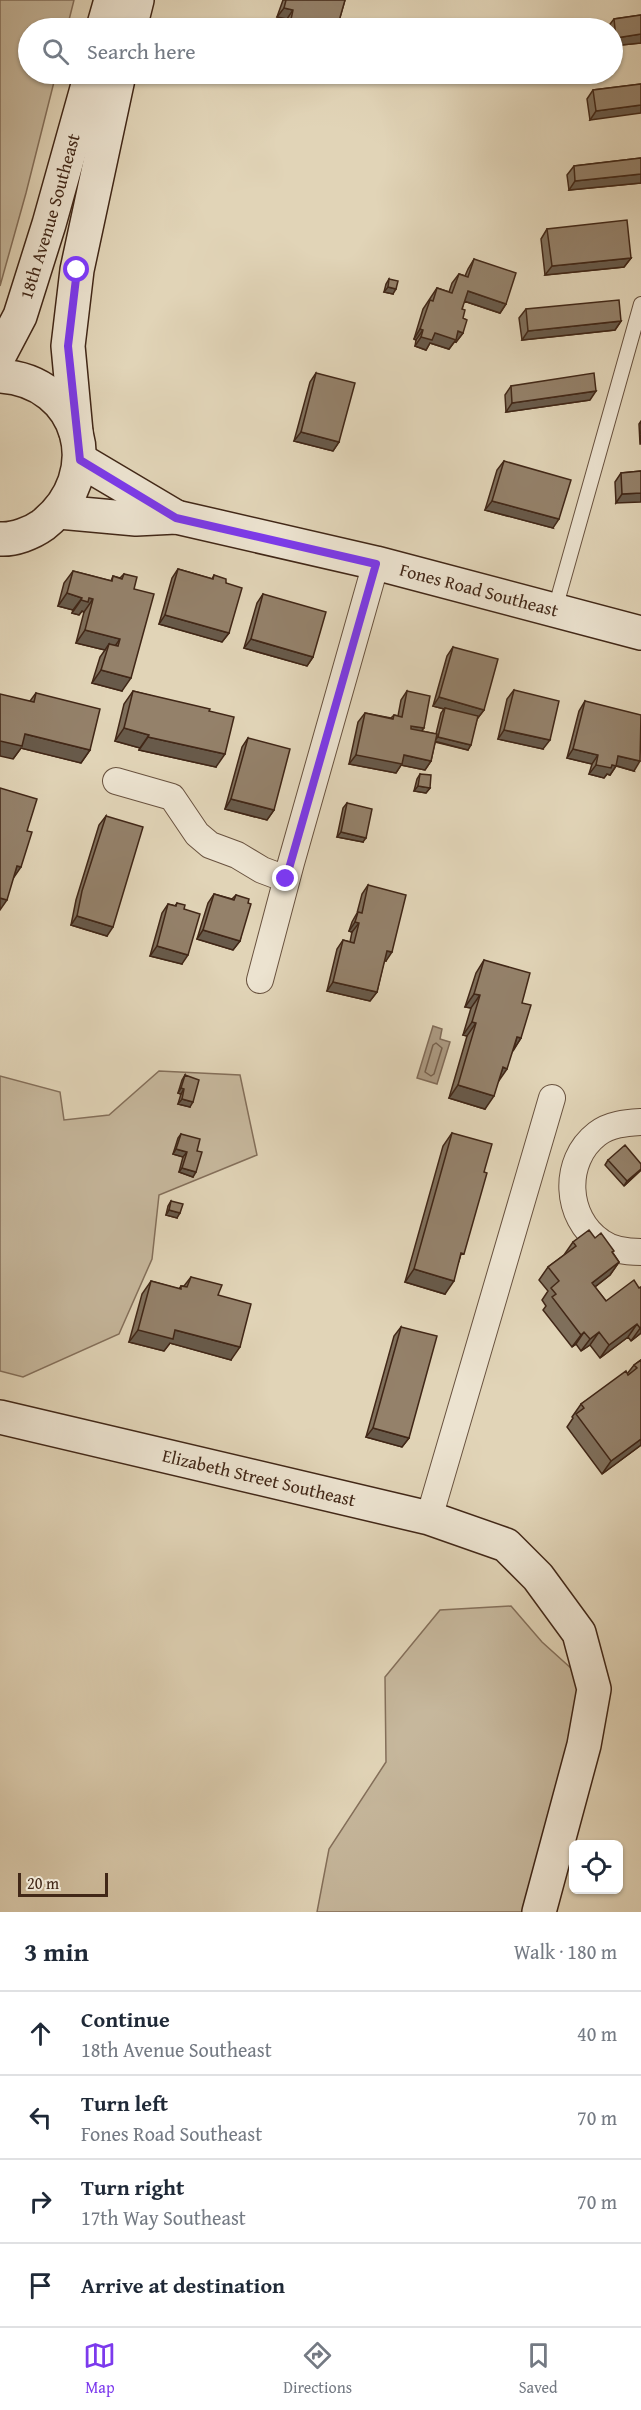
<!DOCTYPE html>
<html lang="en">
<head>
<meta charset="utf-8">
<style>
	body { margin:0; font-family:"Gentium Book Plus",serif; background:#f6f6f7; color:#1f2937 }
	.controls { position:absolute; right:18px; bottom:18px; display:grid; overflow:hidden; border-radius:9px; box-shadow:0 2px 4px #0004 }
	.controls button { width:54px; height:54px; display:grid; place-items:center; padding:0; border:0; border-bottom:2px solid #e0e1e3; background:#fff; color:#1f2937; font:30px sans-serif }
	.scale { position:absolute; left:18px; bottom:15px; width:90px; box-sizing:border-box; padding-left:6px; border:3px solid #412717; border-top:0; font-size:16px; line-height:21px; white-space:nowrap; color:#412717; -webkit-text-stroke:4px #ece3d0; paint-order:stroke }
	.stop { position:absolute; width:18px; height:18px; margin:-14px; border:4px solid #7c3aed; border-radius:50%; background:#fff }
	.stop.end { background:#7c3aed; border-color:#fff; box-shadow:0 2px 6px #0008 }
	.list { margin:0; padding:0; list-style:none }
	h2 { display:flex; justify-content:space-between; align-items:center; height:78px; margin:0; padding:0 24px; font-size:26px }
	h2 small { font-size:20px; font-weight:400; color:#747a83 }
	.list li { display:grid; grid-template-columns:39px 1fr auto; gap:18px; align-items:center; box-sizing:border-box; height:84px; padding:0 24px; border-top:2px solid #e0e1e3 }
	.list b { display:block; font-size:22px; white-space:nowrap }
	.list p { margin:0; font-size:20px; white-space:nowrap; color:#747a83 }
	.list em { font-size:20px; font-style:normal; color:#747a83 }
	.icon { flex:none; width:33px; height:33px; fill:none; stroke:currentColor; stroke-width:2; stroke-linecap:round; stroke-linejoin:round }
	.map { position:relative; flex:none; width:641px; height:1912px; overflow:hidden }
	.search { position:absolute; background:#fff; box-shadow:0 2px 4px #0004; left:18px; right:18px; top:18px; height:66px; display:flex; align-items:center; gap:15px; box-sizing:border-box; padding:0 21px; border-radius:33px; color:#747a83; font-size:22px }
	.sheet { height:414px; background:#fff }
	nav { display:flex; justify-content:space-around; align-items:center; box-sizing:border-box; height:84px; border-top:2px solid #e0e1e3; background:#fff; font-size:16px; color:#747a83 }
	nav a { display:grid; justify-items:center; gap:3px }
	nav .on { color:#7c3aed }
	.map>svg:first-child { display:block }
	.green { fill:#c6b79c; stroke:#846f5a; stroke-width:1.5 }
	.water { fill:#ab9981; stroke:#816b57; stroke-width:1.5 }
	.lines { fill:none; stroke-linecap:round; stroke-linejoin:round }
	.shore { stroke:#76604c; stroke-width:1.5 }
	.lane-casing { stroke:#69523f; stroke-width:16 }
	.street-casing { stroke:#69523f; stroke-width:28 }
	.secondary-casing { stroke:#412717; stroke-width:36 }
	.lane { stroke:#ece3d0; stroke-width:14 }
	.street { stroke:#ece3d0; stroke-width:26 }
	.secondary { stroke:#ece3d0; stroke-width:33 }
	.wall { fill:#7f6f5b; stroke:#412717; stroke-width:1.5 }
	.shaded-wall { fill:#685a4a; stroke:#412717; stroke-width:1.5 }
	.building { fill:#94816a; stroke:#412717; stroke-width:1.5 }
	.route { stroke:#7c3aed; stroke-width:8 }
	.labels { text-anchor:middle; stroke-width:4.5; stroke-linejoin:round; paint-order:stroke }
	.street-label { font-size:18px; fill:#412717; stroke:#ece3d0 }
</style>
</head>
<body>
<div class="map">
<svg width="641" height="1912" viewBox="0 0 641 1912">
	<rect width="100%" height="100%" fill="#e1d4b7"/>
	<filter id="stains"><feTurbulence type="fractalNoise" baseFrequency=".00333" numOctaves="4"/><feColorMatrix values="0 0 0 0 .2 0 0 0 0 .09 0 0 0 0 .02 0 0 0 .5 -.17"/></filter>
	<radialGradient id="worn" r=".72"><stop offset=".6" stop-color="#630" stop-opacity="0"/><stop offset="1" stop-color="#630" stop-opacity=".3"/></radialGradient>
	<path class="green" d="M0,0H74L67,28H28V74H56L26,193L0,286Z
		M159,1071L240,1075L257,1155L159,1195L152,1259L119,1334L23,1377L0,1371V1076L60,1092L64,1120L109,1115Z
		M511,1606L542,1642L594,1689L539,1912H317L329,1849L386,1762L385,1677L440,1610Z"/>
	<path class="water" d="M433,1026L442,1029L440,1039L450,1042L437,1084L417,1078Z"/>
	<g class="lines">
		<path class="shore" d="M436,1043L442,1048L434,1074L431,1076L425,1072L433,1045Z"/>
		<defs>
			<path id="lane" d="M555,609L641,304"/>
			<path id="street" d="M116,781L172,797L197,834L210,845L237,855L262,870L286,879
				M260,980L291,863L376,563
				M641,1122C626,1123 610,1124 597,1134C562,1161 565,1218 601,1242C612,1250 628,1252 641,1252
				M429,1518L552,1098"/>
			<g id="secondary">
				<path d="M103,28L111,0"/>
				<path d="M130,28L137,0"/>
				<path id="s1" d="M0,354L20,316L49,224L91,74"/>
				<path d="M0,376C82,381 107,475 43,525C32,533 14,540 0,539"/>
				<path d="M76,432L68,346L77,270L119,74"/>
				<path d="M80,460L176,517"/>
				<path id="s2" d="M59,512L136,519L176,517L376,563L641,633"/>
				<path id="s3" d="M0,1417L429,1518L506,1545L538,1577L579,1633L594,1689L584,1745L539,1912"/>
			</g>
		</defs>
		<use href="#lane" class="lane-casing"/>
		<use href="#street" class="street-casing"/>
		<use href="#secondary" class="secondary-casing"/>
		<use href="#lane" class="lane"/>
		<use href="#street" class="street"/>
		<use href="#secondary" class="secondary"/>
	</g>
	<path class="wall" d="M283,0H345L337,28H284L287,19L277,17Z
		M641,15V43L612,46V28H607L614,19Z
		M641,84L590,120L587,99L593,90Z
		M641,158V183L569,190L567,175L574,166Z
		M547,229L631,258L624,267L545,275L541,239Z
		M474,259L506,304L500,313L464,301L462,309L463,333L456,342L455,341L449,349L430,343L426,350L415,346L416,340L414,339L423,309L437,288L449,292L452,283L459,274L465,276L468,269Z
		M389,279L393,294L384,292L386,284Z
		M526,309L621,321L615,330L522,340L519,318Z
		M316,373L339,442L333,451L294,441L310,382Z
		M511,386L590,400L506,412L505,395Z
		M641,421V444H640L639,424Z
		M504,461L553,528L485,510L497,470Z
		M641,471L616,503L615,482L621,473Z
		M178,569L212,579L214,575L226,583L229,633L222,642L159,624L172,578Z
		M73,571L111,581L113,576L120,578L124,574L134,589L122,691L92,683L100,657L105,650L76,643L84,612L82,611L79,615L72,613L73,610L58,606L64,583Z
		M263,594L313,657L307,666L244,648L257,603Z
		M453,647L484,710L477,719L468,750L435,742L431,761L425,770L401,765L396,773L349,764L358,722L365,713L391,718L394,715L398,716L401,700L407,691L422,731L436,734L441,713L444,709L433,706L447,656Z
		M514,690L543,749L498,739L507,699Z
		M133,691L209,711L216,767L139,750L140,748L115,741L124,704Z
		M36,693L90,750L81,763L21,748L13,759L30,701Z
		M585,701L634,771L616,766L610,775L607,774L604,778L589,774L592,764L567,758L579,711Z
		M248,738L274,810L267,820L225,809L242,747Z
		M420,774L430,788L426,793L414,791L417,779Z
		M347,803L363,842L337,837L343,808Z
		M106,816L107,936L71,925L76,900L99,825Z
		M368,885L386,961H384L377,992L370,1001L327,991L337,949L343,940L350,942L352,932L349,931L352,922L357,913L362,894Z
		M214,894L232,899L236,895L248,903L240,941L233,950L197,939L208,903Z
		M177,903L184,909L182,964L150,956L162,913L168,904L175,906Z
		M484,960L522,1003L521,1038L513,1050L485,1109L449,1098L467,1036L463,1035L471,1008L465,1007L476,973Z
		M185,1075L190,1107L178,1104L181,1094L178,1093L182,1080Z
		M452,1133L484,1172L459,1261L445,1294L405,1282L443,1146Z
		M181,1134L197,1151L193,1177L179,1172L183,1157L173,1154L178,1138Z
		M608,1160L640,1171L624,1186L605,1165Z
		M171,1201L177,1218L166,1215L168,1206Z
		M595,1238L613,1253L619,1262L610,1275L595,1287L606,1301L641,1287V1333L631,1341L628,1337L600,1358L590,1345L581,1351L576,1344L572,1347L543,1310L546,1306L542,1300L548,1291L539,1280L548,1267L564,1255L573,1242Z
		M191,1277L218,1295L231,1360L170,1343L164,1351L129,1342L142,1294L151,1281L179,1289L181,1286H184Z
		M401,1327L409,1438L402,1447L366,1437L394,1336Z
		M641,1360V1445L602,1474L567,1427L573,1418L572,1417L581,1404L627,1374L634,1365Z"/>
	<path class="shaded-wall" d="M284,8L293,10L287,19L277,17Z
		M290,24L307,28H286Z
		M641,34V43L612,46V43L616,38Z
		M641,105V113L590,120L596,111Z
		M641,174V183L569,190L575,181Z
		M631,258L624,267L545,275L552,266Z
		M388,287L396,289L393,294L384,292Z
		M468,291L506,304L500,313L461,300Z
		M621,321L615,330L522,340L528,331Z
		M420,329L423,330L416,340L414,339Z
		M458,331L463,333L456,342L455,341L449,349L430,343L426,350L415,346L421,337L435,333Z
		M596,391L590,400L506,412L512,403Z
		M301,432L339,442L333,451L294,441Z
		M641,493V502L616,503L622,494Z
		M492,501L559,519L553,528L485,510Z
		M67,593L82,598L73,610L58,606Z
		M89,598L93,599L84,612L82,611L79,615L72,613L81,600Z
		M165,615L229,633L222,642L159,624Z
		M85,630L120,639L111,652L109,644L105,650L76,643Z
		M251,639L313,657L307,666L244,648Z
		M101,670L131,678L122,691L92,683Z
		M439,697L484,710L477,719L445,708L444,709L433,706Z
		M411,726L424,728L417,737L405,735Z
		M124,728L149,735L140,748L115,741Z
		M504,730L550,740L543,749L498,739Z
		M25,734L90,750L81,763L21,748L13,759L0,756V741Z
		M148,737L225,754L216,767L139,750Z
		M438,737L471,745L468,750L434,741Z
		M573,749L598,755L592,764L567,758Z
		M356,755H404L431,761L425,770L401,765L396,773L349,764Z
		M618,756L640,761L634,771L614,765L616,766L610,775L607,774L604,778L589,774L596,765Z
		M418,786L430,788L426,793L414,791Z
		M231,799L274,810L267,820L225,809Z
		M341,832L366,838L363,842L337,837Z
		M17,866L21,867L12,880Z
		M0,898L7,900L0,910Z
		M77,916L113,927L107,936L71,925Z
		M355,922L359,923L352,932L349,931Z
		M203,930L240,941L233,950L197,939Z
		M157,946L188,955L182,964L150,956Z
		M387,951L392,952L386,961L380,960Z
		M333,982L377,992L370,1001L327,991Z
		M474,994L480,995L471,1008L465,1007Z
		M472,1022L476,1023L467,1036L463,1035Z
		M517,1037L521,1038L513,1051Z
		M503,1067L507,1069L498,1082Z
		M458,1085L494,1096L485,1109L449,1098Z
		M181,1088L184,1089L181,1094L178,1093Z
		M182,1099L193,1102L190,1107L178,1104Z
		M176,1149L187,1152L183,1157L173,1154Z
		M182,1168L196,1172L193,1177L179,1172Z
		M641,1169L640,1171L624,1186L627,1181Z
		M169,1210L180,1213L177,1218L166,1215Z
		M619,1262L610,1275L583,1296L592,1283Z
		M414,1269L454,1281L445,1294L405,1282Z
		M637,1324L628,1337L600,1358L609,1345Z
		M641,1327V1333L631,1341Z
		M138,1330H175L240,1347L231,1360L170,1343L164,1351L129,1342Z
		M584,1332L576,1344L572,1347L581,1335Z
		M599,1332L590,1345L581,1351L590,1339Z
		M373,1428L409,1438L402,1447L366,1437Z
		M641,1439V1445L602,1474L611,1461Z"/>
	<path class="building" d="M286,0H345L337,28H307L290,24L293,10L284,8Z
		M641,15V34L616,38L614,19Z
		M641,84V105L596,111L593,90Z
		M641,158V174L575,181L574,166Z
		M627,220L631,258L552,266L547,229Z
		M474,259L516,273L506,304L468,291L462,309L465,310L463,318L467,320L463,333L458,331L456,340L435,333L432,340L421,337L423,330L420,329L430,300L433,301L437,288L452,293L459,274L468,277Z
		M389,279L398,281L396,289L388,287Z
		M619,300L621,321L528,331L526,309Z
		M316,373L355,383L339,442L301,432Z
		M594,373L596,391L512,403L511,386Z
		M504,461L571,480L559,519L492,501Z
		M641,471V493L622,494L621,473Z
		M178,569L213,579L214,575L226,579V583L242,588L229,633L165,615Z
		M73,571L112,581L113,576L122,579L124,574L137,577L134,589L154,594L131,678L101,670L109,644L118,646L120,639L85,630L93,599L89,598L88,602L81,600L82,598L67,593Z
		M263,594L326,612L313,657L251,639Z
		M453,647L498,659L484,710L439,697Z
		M514,690L559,701L550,740L504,730Z
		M133,691L210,709L209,711L234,717L225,754L148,737L149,735L124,728Z
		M407,691L430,696L424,728L411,726V729L437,734L431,761L404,755L402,764L356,755L365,713L393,719L394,715L402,717Z
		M36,693L100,709L90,750L25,734L22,746L0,741V694L34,702Z
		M585,701L641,715L640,761L618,756L616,766L612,765L611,768L596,765L598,755L573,749Z
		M445,708L478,716L471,745L438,737Z
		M248,738L290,749L274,810L231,799Z
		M420,774L431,775L430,788L418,786Z
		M0,788L37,799L27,831L32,832L21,867L17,866L7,900L0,898Z
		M347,803L372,809L366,838L341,832Z
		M106,816L143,827L113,927L77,916L82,891Z
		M368,885L406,895L392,952L387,951L377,992L333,982L343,940L354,943L359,923L355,922L358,912L362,913Z
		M214,894L234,900L236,895L249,899L248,903L251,904L240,941L203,930Z
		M177,903L185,905L184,909L200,914L188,955L157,946L168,904L176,906Z
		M484,960L530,973L522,1003L531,1005L521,1038L517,1037L507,1069L503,1067L494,1096L458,1085L476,1023L472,1022L480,995L474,994Z
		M185,1075L199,1080L193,1102L182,1099L184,1089L181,1088Z
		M452,1133L492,1144L484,1172L487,1173L464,1254L461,1253L454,1281L414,1269Z
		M181,1134L200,1139L197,1151L202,1152L196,1172L182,1168L187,1152L176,1149Z
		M625,1145L641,1164V1169L627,1181L608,1160Z
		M171,1201L183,1204L180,1213L169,1210Z
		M589,1230L595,1238L601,1233L614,1251L612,1252L619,1262L592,1283L606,1301L634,1280L639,1288L641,1287V1327L640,1328L637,1324L609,1345L599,1332L590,1339L584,1332L581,1335L552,1297L556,1294L551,1288L559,1281L548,1267L576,1246L573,1242Z
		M191,1277L222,1285L218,1295L251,1304L240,1347L175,1330L173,1339L138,1330L151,1281L181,1289V1286L187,1287Z
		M401,1327L437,1336L409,1438L373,1428Z
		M641,1360V1439L611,1461L576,1414L584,1408L581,1404L626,1371L628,1375L637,1368L634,1365Z"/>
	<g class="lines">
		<path class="route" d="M77,270L68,346L80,460L176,518L376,564L286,879"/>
	</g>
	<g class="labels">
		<g class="street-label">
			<text dy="6" stroke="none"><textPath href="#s1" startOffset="147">18th Avenue Southeast</textPath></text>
			<text dy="6" stroke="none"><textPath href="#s2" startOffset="429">Fones Road Southeast</textPath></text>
			<text dy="6" stroke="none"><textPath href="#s3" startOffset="266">Elizabeth Street Southeast</textPath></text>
		</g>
	</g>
	<rect width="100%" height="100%" filter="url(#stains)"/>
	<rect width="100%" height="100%" fill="url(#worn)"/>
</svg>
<div class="controls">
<button><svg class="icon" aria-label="locate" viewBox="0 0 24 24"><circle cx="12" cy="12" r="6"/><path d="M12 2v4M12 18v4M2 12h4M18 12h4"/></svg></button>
</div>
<div class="scale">20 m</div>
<div class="stop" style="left:77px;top:270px"></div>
<div class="stop end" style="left:286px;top:879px"></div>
<div class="search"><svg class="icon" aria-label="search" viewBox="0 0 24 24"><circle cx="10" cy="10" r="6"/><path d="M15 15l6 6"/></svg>Search here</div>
</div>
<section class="sheet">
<h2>3 min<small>Walk · 180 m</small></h2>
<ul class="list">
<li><svg class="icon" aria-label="ahead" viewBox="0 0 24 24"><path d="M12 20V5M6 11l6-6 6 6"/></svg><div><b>Continue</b><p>18th Avenue Southeast</p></div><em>40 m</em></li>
<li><svg class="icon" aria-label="left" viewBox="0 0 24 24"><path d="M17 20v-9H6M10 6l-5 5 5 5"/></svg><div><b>Turn left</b><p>Fones Road Southeast</p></div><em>70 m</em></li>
<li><svg class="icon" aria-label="right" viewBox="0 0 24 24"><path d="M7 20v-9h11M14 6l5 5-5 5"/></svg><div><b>Turn right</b><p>17th Way Southeast</p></div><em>70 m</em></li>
<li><svg class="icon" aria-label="arrive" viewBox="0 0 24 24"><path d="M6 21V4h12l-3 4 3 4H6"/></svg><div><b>Arrive at destination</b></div></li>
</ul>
</section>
<nav>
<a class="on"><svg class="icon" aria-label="map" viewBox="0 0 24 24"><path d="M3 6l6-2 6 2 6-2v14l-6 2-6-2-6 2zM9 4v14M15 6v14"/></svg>Map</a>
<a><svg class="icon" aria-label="directions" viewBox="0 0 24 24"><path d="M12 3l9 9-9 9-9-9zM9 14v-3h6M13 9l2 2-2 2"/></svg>Directions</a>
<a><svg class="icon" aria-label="saved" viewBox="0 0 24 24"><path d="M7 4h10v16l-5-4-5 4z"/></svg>Saved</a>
</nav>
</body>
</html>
